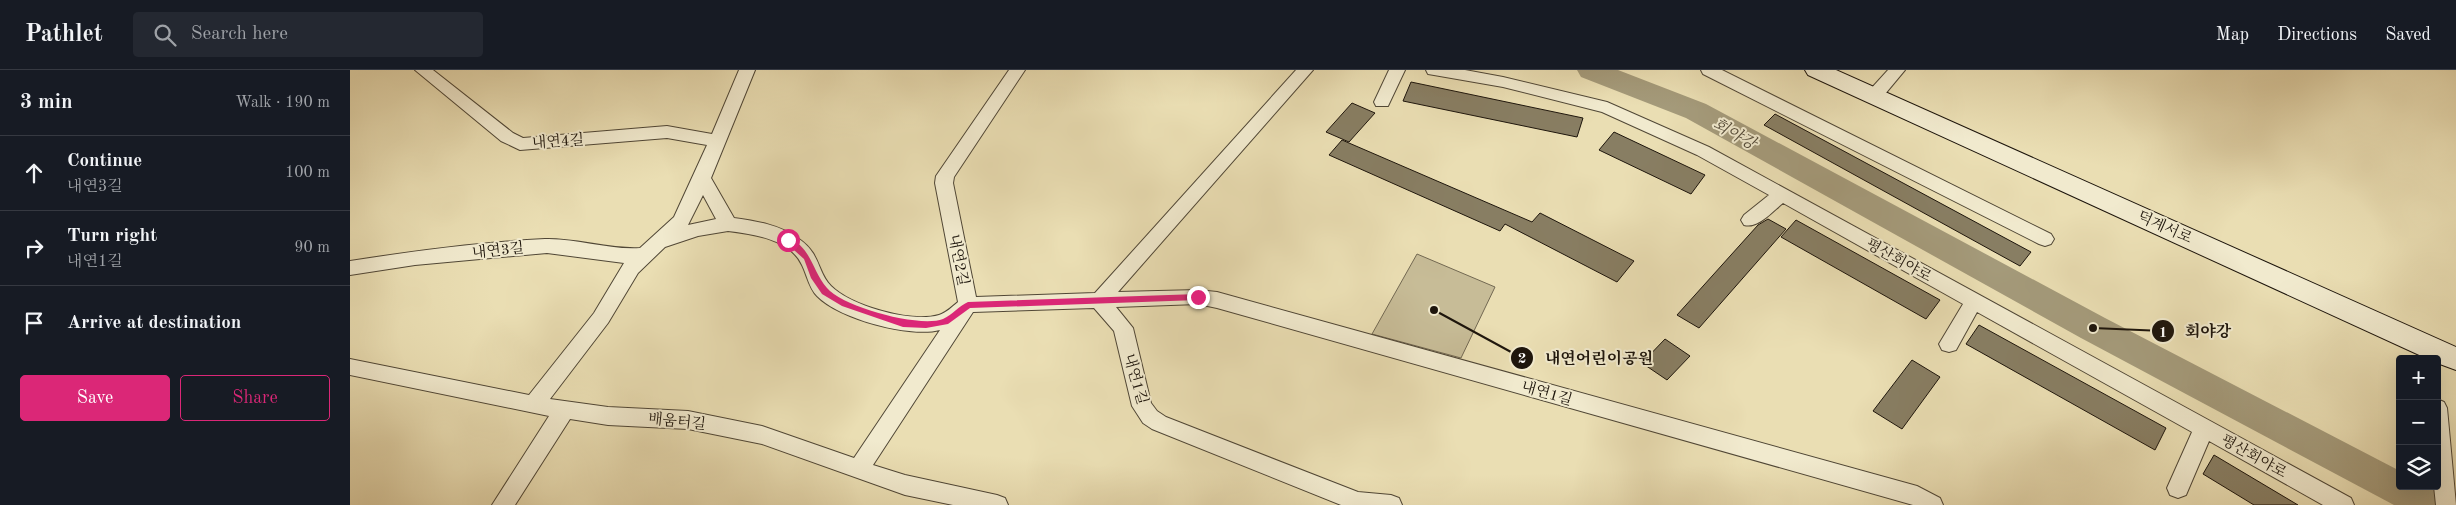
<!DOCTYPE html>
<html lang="en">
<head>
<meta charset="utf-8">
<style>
	body { margin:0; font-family:"Old Standard TT","Noto Serif KR",serif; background:#242831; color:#f1f3f6 }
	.controls { position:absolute; right:15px; bottom:15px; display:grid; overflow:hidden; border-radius:5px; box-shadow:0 5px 20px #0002 }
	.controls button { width:45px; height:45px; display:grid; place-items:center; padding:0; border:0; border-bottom:1px solid #363941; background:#171b24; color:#f1f3f6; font:25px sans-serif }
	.stop { position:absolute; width:15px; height:15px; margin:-11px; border:4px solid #db2777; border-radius:50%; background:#fff }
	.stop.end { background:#db2777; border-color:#fff; box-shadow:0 1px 5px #0008 }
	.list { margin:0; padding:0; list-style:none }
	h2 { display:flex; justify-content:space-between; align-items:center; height:65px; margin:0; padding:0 20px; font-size:21px }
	h2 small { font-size:16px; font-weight:400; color:#9ea1a6 }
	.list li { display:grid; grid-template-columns:32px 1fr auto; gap:15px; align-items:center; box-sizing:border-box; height:75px; padding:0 20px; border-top:1px solid #363941 }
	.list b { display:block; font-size:19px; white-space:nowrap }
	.list p { margin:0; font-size:16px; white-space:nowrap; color:#9ea1a6 }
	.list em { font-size:16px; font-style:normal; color:#9ea1a6 }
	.actions { display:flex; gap:10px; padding:15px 20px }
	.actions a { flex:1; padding:11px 0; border:1px solid #db2777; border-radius:5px; text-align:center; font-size:18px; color:#db2777 }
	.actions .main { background:#db2777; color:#fff }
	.icon { flex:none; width:28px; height:28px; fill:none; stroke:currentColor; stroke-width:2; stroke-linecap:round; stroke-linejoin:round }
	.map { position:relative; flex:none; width:2106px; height:435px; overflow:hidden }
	header { display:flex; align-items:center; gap:30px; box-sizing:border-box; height:70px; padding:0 25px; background:#171b24; border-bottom:1px solid #363941 }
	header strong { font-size:24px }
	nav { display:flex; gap:28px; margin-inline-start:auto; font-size:18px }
	.search { width:350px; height:45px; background:#242831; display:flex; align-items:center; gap:12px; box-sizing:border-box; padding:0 18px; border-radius:5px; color:#9ea1a6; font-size:19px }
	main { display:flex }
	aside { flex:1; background:#171b24 }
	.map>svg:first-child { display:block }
	.green { fill:#c7bc97; stroke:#726852 }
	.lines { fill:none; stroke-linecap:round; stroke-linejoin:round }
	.river { fill:#a49a7a; fill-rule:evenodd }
	.building { fill:#887e63; stroke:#1d150c }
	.street-casing { stroke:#504736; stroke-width:2 }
	.secondary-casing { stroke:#1d150c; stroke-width:2 }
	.street { fill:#f1eace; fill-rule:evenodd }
	.secondary { fill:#f1eace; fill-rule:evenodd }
	.route { fill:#db2777 }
	.labels { text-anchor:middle; stroke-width:4; stroke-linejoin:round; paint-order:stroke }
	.street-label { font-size:15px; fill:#1d150c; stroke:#f1eace }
	.water-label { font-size:16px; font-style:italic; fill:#534a38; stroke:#f1eace }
	.leader { fill:none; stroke:#1d150c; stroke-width:2 }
	.callout-dot { fill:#1d150c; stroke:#f1eace; stroke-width:2 }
	.mark-label { font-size:15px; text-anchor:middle; font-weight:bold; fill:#fff }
	.callout-label { font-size:16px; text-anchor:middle; font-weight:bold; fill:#1d150c; stroke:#f1eace; stroke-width:4; stroke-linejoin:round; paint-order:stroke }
</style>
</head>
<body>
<header>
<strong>Pathlet</strong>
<div class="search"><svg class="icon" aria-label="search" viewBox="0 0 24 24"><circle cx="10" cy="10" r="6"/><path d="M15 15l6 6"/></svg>Search here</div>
<nav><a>Map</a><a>Directions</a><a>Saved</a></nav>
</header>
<main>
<aside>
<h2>3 min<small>Walk · 190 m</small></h2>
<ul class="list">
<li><svg class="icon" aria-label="ahead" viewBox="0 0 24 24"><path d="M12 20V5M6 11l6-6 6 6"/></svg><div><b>Continue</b><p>내연3길</p></div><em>100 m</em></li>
<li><svg class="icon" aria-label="right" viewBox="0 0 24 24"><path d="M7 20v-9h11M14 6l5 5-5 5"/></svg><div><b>Turn right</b><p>내연1길</p></div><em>90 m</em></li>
<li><svg class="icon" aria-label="arrive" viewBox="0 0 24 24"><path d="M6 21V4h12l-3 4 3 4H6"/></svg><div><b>Arrive at destination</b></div></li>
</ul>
<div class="actions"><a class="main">Save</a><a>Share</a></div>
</aside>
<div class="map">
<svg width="2106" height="435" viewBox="0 0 2106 435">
	<rect width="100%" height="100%" fill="#eadeb3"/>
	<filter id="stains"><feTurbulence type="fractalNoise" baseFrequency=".004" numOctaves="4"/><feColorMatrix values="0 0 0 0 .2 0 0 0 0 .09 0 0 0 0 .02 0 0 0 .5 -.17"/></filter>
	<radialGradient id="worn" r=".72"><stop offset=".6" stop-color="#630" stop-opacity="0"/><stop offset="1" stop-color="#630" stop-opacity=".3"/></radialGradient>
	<path class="green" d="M1067,184L1145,217L1111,288L1022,264Z"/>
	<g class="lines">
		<path class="river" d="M1227,0H1268L1356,34L1755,248L2050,401V416C2072,416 2087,412 2098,435H2044L1731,268L1336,48L1231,7Z"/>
	</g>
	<path class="building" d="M1061,12L1233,48L1227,67L1053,31Z
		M1002,33L1025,43L999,72L976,62Z
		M1425,44L1681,182L1670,196L1414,55Z
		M1264,62L1355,105L1341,124L1249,80Z
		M992,70L1182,152L1190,143L1284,191L1267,212L1155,154L1150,161L979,85Z
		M1418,149L1436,159L1349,258L1327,245L1408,155Z
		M1446,150L1590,230L1576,249L1431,167Z
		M1629,255L1816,358L1805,380L1616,274Z
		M1315,269L1340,286L1317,310L1292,293Z
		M1562,290L1590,307L1552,359L1523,341Z
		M1864,385L1948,435H1904L1853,404Z"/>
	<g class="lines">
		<defs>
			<path id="street" d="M65,0H83L163,63L173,68L317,56L362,64L389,0H405L361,108L384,148C406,151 431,155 449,169C471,184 467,202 481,216C501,236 561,253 589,245C596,243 602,237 608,232L585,113L586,106L659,0H675L604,107L603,113L626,227L745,223L946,0H963L768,222L848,220L867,222L1567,416L1590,428L1593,435H1563L867,238L848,234L766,237L783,258L801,333L807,341L816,347L1008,422L1041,425L1049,428L1052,435H991L802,359L793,353L782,336L764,261L744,238L623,242L523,395L555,405L647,425L655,428L658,435H603L555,425L412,374L338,359L258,355L220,349L165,435H142L199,346L0,305V289L179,325L244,243L274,193L197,183L65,195L0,205V191C64,181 130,172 195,169C227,168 258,180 290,178L324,147L357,75L317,68L170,80L151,71ZM353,125L366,149L338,155ZM378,161C403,164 440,169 452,195C457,205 459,218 467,226C489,249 560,268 590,260L504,388L412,356L338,341L258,337L200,329L258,253L288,203L315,177L348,166Z
				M1039,0H1055L1038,36H1026L1024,32Z
				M1076,0H1115L1153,7L1257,32L1359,77L2001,428L2004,435H1973L1859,371L1836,425L1828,428L1820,425L1817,418L1842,362L1627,242L1606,280L1599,282L1592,280L1589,274L1613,234L1433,133C1422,142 1408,159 1394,155L1391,150L1394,145L1419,125L1347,85L1252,42L1153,17L1084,5L1078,4Z
				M1351,0H1372L1701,164L1704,169L1701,174L1695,176L1689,174L1353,4Z
				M1538,0H1555L1530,30H1518L1516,26L1518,22Z
				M2087,329L2094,332L2097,338L2106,435H2086L2084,416H2087Z"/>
			<path id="secondary" d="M1455,0H1486L2106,277V300L2087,293V289H2078L1458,5Z"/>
		</defs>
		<use href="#street" class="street-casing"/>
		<use href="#secondary" class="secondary-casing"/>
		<use href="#street" class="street"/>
		<use href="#secondary" class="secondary"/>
	</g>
	<path class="route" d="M438,167C462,178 462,201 477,218C493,237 569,258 593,249C602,245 609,236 618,232L848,224L852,227L848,230L620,238L598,254L576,258L553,257L492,236L472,224L461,208L454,189L435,172V168Z"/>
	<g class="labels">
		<g class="street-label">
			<text transform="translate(208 71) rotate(-4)" y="5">내연4길</text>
			<text transform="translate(1815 157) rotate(24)" y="5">덕계서로</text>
			<text transform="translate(148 180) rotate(-6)" y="5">내연3길</text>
			<text transform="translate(609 190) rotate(79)" y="5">내연2길</text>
			<text transform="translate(1549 190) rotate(29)" y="5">평산회야로</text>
			<text transform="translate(786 309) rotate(74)" y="5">내연1길</text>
			<text transform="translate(1197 323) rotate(16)" y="5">내연1길</text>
			<text transform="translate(327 351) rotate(6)" y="5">배움터길</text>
			<text transform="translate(1904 386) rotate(29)" y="5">평산회야로</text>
		</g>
		<g class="water-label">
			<text transform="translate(1385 63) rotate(29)" y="6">회야강</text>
		</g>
	</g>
	<path class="leader" d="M1743 258L1813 261M1084 240L1172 288"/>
	<g class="callout-dot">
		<circle cx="1743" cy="258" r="5"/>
		<circle cx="1084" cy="240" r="5"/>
		<circle cx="1813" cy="261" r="12"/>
		<circle cx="1172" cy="288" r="12"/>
	</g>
	<g class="mark-label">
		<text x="1813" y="267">1</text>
		<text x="1172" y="293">2</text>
	</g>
	<g class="callout-label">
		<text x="1858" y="267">회야강</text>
		<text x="1249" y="294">내연어린이공원</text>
	</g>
	<rect width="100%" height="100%" filter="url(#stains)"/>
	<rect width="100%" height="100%" fill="url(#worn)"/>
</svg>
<div class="controls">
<button>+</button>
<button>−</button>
<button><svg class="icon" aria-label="layers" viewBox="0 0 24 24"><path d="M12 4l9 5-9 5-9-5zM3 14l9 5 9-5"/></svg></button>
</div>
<div class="stop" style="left:438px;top:170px"></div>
<div class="stop end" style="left:848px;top:227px"></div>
</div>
</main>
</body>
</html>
